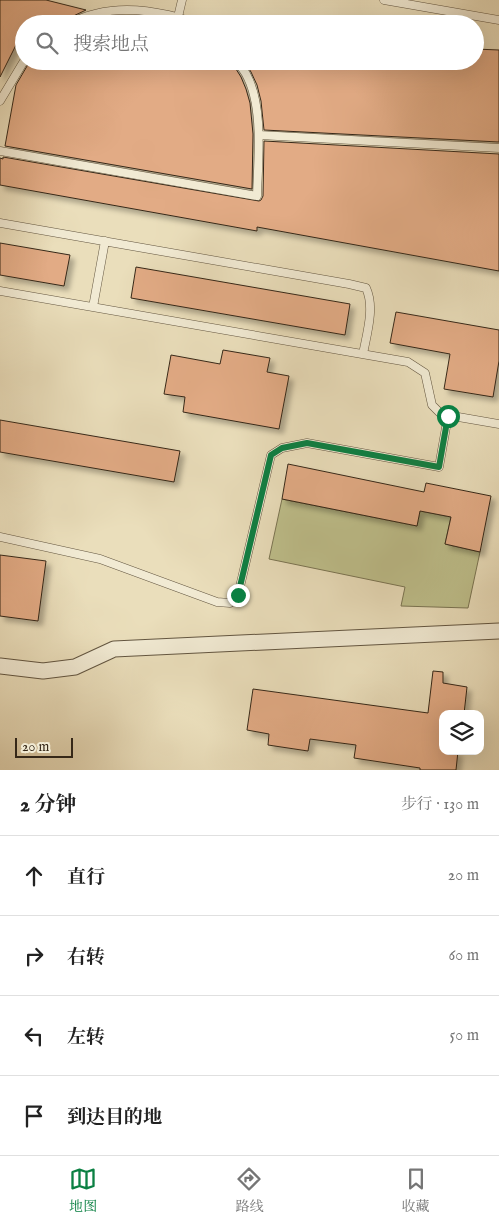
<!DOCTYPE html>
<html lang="zh">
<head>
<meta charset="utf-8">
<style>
	body { margin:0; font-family:"IM FELL English","Noto Serif SC",serif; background:#f2f2f2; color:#222 }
	.controls { position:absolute; right:15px; bottom:15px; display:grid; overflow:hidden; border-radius:10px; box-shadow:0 5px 20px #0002 }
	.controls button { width:45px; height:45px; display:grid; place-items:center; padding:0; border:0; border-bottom:1px solid #e0e0e0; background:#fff; color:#222; font:25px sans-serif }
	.scale { position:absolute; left:15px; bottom:12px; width:58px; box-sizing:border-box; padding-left:5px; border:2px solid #362818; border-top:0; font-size:14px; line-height:18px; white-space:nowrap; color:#362818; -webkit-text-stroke:4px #f1ead3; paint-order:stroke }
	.stop { position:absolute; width:15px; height:15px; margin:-11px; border:4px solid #0b8043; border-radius:50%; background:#fff }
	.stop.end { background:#0b8043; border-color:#fff; box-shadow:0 1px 5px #0008 }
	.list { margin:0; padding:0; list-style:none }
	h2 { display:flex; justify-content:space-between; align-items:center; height:65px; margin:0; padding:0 20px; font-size:21px }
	h2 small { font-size:16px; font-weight:400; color:#767676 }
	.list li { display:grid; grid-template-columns:32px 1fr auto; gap:15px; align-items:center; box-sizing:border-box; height:80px; padding:0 20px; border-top:1px solid #e0e0e0 }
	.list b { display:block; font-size:19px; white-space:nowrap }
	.list em { font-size:16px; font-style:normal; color:#767676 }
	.icon { flex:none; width:28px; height:28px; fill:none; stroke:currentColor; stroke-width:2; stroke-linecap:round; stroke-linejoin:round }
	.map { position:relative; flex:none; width:499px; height:770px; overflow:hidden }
	.search { position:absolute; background:#fff; box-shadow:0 5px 20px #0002; left:15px; right:15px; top:15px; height:55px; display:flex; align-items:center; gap:12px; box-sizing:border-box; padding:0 18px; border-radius:28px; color:#767676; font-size:19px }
	.sheet { height:385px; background:#fff }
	nav { display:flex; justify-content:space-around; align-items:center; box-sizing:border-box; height:70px; border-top:1px solid #e0e0e0; background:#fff; font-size:14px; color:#767676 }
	nav a { display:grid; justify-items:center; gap:2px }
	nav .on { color:#0b8043 }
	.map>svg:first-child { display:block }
	.green { fill:#bebf8b; stroke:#7a7452 }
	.building { fill:#e2ab85; stroke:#362818; filter:url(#shadow) }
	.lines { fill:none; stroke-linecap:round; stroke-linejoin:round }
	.lane-casing { stroke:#635641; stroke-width:9 }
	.street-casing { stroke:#635641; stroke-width:17 }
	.lane { stroke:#f1ead3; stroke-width:8 }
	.street { stroke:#f1ead3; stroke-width:15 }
	.route { stroke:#0b8043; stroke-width:6 }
</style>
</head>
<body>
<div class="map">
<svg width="499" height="770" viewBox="0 0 499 770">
	<defs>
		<filter id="shadow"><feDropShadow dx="4.5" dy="4.5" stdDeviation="2.5" flood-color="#0004"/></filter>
	</defs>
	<rect width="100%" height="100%" fill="#eadebb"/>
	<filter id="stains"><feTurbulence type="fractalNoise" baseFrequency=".004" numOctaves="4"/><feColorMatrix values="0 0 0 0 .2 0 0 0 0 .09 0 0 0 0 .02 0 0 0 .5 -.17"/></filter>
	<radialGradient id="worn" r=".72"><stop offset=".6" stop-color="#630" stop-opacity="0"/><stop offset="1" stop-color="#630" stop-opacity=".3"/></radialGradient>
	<path class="green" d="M282,499L417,526L420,511L451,517L445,544L480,552L468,608L401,606L405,587L269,559Z"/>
	<path class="building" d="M0,0H46L86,10L67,19L63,24H24V29L0,77Z
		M106,17H110L117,19V24H83Z
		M475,49L499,50V142L264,130L261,101L257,85L251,72L244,61H475Z
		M30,61H231L241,77L246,89L250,103L253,134L252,189L5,146L16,85Z
		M264,141L499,154V271L257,227V231L0,185V158L3,159V157L259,201L261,200L263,196Z
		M0,243L70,255L64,286L0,275Z
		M136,267L350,304L345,335L131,298Z
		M396,312L499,330V361L493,397L444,389L450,354L390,343Z
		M223,350L270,358L267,372L289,376L279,429L183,412L185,397L164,394L171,355L220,364Z
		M0,420L180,451L174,482L0,452Z
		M288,464L424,492L426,483L491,496L480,552L445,544L451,517L420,511L417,526L282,499Z
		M0,555L46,561L38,621L0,616Z
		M433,671L443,672V683L467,687L464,714H443V751H458L456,770H420V768L354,758L356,745L310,739L308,751L268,745L269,734L247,730L253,689L428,713Z"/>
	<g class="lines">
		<defs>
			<path id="lane" d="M384,0L499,20
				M178,17L182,0
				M69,24C100,7 134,7 168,15C177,17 185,19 193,24
				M0,101L24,61
				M259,135L499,148
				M0,151L257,196C258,160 264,106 246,74C243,69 240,65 237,61
				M0,223L349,284L366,288C375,307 367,333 363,354
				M0,291L408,362L425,373L432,405L441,414L499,424
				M93,307L105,241
				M0,537L100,559L217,602L230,603L238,595L271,455L282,448L307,443L439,467L448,416"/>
			<path id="street" d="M0,666L43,671L75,667L114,649L499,631"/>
		</defs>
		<use href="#lane" class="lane-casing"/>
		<use href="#street" class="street-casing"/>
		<use href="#lane" class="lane"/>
		<use href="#street" class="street"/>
	</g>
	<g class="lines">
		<path class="route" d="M238,595L271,455L282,448L307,443L439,467L448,416"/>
	</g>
	<rect width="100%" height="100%" filter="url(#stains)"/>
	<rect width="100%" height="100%" fill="url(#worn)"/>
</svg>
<div class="controls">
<button><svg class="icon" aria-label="layers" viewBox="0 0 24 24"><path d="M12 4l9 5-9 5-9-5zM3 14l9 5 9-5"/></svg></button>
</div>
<div class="scale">20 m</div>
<div class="stop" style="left:448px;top:416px"></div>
<div class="stop end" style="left:238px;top:595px"></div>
<div class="search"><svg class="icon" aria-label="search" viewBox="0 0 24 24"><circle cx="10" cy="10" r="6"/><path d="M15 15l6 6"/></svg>搜索地点</div>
</div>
<section class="sheet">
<h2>2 分钟<small>步行 · 130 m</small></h2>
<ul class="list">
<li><svg class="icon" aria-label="ahead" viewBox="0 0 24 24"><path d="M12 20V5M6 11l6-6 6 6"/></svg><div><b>直行</b></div><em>20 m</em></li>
<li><svg class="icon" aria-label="right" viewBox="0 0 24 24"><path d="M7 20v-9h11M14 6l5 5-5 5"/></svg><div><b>右转</b></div><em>60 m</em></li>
<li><svg class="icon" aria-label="left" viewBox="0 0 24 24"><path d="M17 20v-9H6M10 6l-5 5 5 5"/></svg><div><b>左转</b></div><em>50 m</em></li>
<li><svg class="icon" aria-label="arrive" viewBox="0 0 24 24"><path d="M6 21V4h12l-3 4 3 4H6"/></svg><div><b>到达目的地</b></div></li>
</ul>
</section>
<nav>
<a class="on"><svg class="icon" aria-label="map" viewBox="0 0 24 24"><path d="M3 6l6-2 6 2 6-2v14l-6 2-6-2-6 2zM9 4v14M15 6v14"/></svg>地图</a>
<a><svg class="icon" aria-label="directions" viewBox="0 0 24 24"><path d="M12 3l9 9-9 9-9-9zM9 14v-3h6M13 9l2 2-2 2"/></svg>路线</a>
<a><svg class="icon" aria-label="saved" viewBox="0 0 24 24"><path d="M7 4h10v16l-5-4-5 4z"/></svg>收藏</a>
</nav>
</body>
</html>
